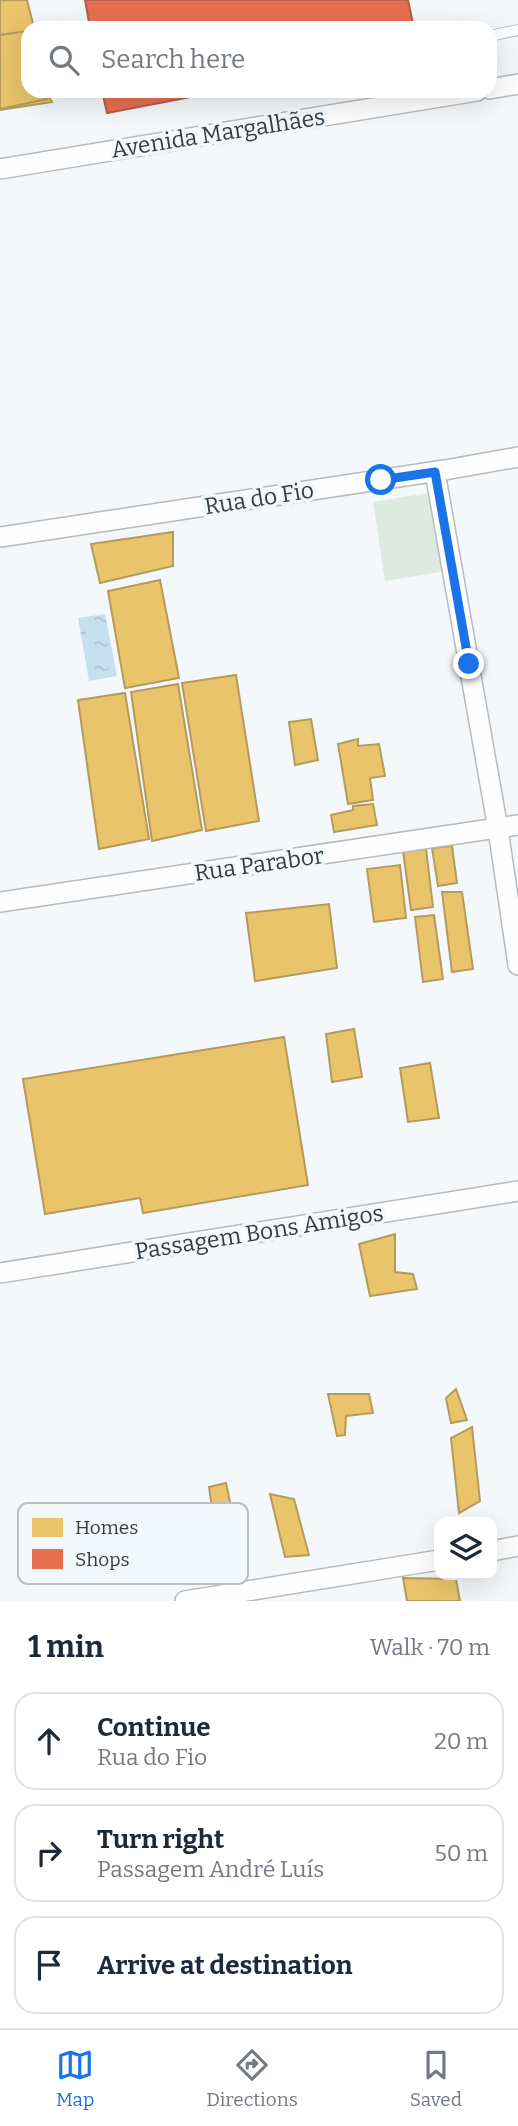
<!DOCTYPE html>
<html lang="en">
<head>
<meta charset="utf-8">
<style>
	body { margin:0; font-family:Bitter,serif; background:#f2f2f3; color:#1f2937 }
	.controls { position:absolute; right:21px; bottom:21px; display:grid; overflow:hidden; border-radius:14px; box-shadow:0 7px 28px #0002 }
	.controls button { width:63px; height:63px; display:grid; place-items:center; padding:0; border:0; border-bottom:2px solid #e0e1e3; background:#fff; color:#1f2937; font:35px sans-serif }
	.stop { position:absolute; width:21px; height:21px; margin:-16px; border:5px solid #1a73e8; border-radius:50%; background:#fff }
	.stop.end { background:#1a73e8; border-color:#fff; box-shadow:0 2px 7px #0008 }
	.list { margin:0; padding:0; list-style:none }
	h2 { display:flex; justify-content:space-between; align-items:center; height:91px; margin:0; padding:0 28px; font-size:30px }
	h2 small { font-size:23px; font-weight:400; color:#747a83 }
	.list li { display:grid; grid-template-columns:46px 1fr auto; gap:21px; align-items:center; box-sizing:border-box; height:98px; margin:0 14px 14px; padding:0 14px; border:2px solid #e0e1e3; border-radius:21px }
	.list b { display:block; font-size:26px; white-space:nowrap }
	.list p { margin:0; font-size:23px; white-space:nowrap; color:#747a83 }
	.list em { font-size:23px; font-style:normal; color:#747a83 }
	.icon { flex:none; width:38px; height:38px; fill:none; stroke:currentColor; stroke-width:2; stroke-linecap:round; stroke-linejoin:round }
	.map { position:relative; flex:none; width:518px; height:1601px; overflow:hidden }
	.search { position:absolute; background:#fff; box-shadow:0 7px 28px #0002; left:21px; right:21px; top:21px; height:77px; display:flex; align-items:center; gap:18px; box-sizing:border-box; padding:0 24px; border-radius:21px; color:#747a83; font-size:26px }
	.sheet { height:427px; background:#fff }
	nav { display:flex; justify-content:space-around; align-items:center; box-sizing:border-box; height:98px; border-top:2px solid #e0e1e3; background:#fff; font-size:19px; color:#747a83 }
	nav a { display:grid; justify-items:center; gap:4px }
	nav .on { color:#1a73e8 }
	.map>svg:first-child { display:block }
	.garden { fill:#dceae2 }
	.water { fill:url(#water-ripples) }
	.homes { fill:#e9c46a; stroke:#b49b5d; stroke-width:2 }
	.shops { fill:#e76f51; stroke:#b2604c; stroke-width:2 }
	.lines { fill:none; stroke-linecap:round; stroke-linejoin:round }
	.lane-casing { stroke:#b7babc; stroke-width:12 }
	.street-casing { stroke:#b7babc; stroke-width:22 }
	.lane { stroke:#fefefe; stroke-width:10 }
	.street { stroke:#fefefe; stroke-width:19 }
	.route { stroke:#1a73e8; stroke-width:9 }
	.labels { text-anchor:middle; stroke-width:7; stroke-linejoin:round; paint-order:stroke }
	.street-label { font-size:23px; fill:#383c3f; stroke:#f2f9fd }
	.key { fill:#f2f9fd; stroke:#bac0c4; stroke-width:2 }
	.key-label { font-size:19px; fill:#383c3f }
</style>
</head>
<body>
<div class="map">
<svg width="518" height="1601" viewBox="0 0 518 1601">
	<defs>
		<pattern id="water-ripples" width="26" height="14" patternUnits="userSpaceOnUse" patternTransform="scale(1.75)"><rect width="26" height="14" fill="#c5e0f0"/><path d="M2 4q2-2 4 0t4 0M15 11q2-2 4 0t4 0" fill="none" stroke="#aac1cf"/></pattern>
	</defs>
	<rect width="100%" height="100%" fill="#f5f8fa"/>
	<path class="garden" d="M429,493L442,572L385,581L373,502Z"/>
	<path class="water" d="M105,614L117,676L89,681L78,618Z"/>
	<path class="homes" d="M0,0H27L34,28H28V91H45L52,102L0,110Z
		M28,31V91H43L47,99L0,109V35Z
		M173,532V566L100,583L91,544Z
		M160,580L179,678L125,688L108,591Z
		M236,675L259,821L206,831L182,683Z
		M178,684L202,830L152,841L131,692Z
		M125,693L149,839L99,849L78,700Z
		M311,719L318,760L295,765L289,722Z
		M358,739V746L379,744L385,776L370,778L373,800L348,804L338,744Z
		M373,804L377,825L334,832L331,815L353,810V806Z
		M452,846L457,883L438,886L432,848Z
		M426,849L433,907L411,910L403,851Z
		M400,865L406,918L374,922L367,869Z
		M442,892H462L473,969L452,972Z
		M329,904L337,968L255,981L246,913Z
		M434,915L443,979L423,982L415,917Z
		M354,1029L362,1077L332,1082L326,1034Z
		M284,1037L308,1185L143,1213L140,1198L45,1214L23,1079Z
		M430,1063L439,1118L408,1122L400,1068Z
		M395,1234V1272L413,1274L417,1289L370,1296L359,1244Z
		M456,1389L467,1420L451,1423L446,1398Z
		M328,1394H369L373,1413L346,1416L345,1435L337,1436Z
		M472,1427L480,1501L459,1513L451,1438Z
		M226,1483L242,1559L220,1565L209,1487Z
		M270,1494L294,1499L309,1555L285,1557Z
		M403,1578L456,1579L460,1601H407Z"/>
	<path class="shops" d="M85,0H408L414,28H90Z
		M102,91H222L107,113Z"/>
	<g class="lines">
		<defs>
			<path id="lane" d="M490,36L518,30"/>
			<path id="street" d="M490,89L518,84
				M0,169L477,91
				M435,472L498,829L518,965
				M0,537L445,470L518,457
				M0,902L518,825
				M0,1273L518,1191
				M492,1551L518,1546
				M185,1601L439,1560"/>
		</defs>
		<use href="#lane" class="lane-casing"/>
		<use href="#street" class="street-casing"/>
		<use href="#lane" class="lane"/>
		<use href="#street" class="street"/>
	</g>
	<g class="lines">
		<path class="route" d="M381,480L435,472L469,664"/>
	</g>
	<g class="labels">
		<g class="street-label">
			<text transform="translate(218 133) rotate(-9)" y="8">Avenida Margalhães</text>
			<text transform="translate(259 498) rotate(-9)" y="8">Rua do Fio</text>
			<text transform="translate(259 864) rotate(-8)" y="8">Rua Parabor</text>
			<text transform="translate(259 1232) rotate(-9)" y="8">Passagem Bons Amigos</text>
		</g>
	</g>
	<rect x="18" y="1503" width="230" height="81" rx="10" class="key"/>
	<rect x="32" y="1518" width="31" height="19" fill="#e9c46a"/>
	<rect x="32" y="1549" width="31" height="20" fill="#e76f51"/>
	<g class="key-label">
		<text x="75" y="1534">Homes</text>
		<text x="75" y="1566">Shops</text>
	</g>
</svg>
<div class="controls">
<button><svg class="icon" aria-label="layers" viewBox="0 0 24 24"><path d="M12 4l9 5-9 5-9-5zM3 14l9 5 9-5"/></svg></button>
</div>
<div class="stop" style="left:381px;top:480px"></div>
<div class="stop end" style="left:469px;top:664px"></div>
<div class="search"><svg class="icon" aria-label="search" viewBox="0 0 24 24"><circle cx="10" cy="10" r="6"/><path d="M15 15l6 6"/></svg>Search here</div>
</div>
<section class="sheet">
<h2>1 min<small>Walk · 70 m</small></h2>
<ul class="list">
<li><svg class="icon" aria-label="ahead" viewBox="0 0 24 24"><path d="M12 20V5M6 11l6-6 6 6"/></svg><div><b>Continue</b><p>Rua do Fio</p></div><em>20 m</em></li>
<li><svg class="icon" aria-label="right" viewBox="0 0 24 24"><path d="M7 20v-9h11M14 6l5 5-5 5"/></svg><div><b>Turn right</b><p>Passagem André Luís</p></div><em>50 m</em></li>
<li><svg class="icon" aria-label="arrive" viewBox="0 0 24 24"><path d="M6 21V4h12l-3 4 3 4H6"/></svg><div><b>Arrive at destination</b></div></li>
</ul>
</section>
<nav>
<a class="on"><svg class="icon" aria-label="map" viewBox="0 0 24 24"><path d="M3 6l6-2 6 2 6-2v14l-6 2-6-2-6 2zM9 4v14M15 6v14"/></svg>Map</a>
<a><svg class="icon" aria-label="directions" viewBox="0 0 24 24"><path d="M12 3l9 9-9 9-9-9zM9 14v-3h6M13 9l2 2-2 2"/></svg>Directions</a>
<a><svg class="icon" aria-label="saved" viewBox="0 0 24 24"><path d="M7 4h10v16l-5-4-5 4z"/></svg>Saved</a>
</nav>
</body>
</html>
